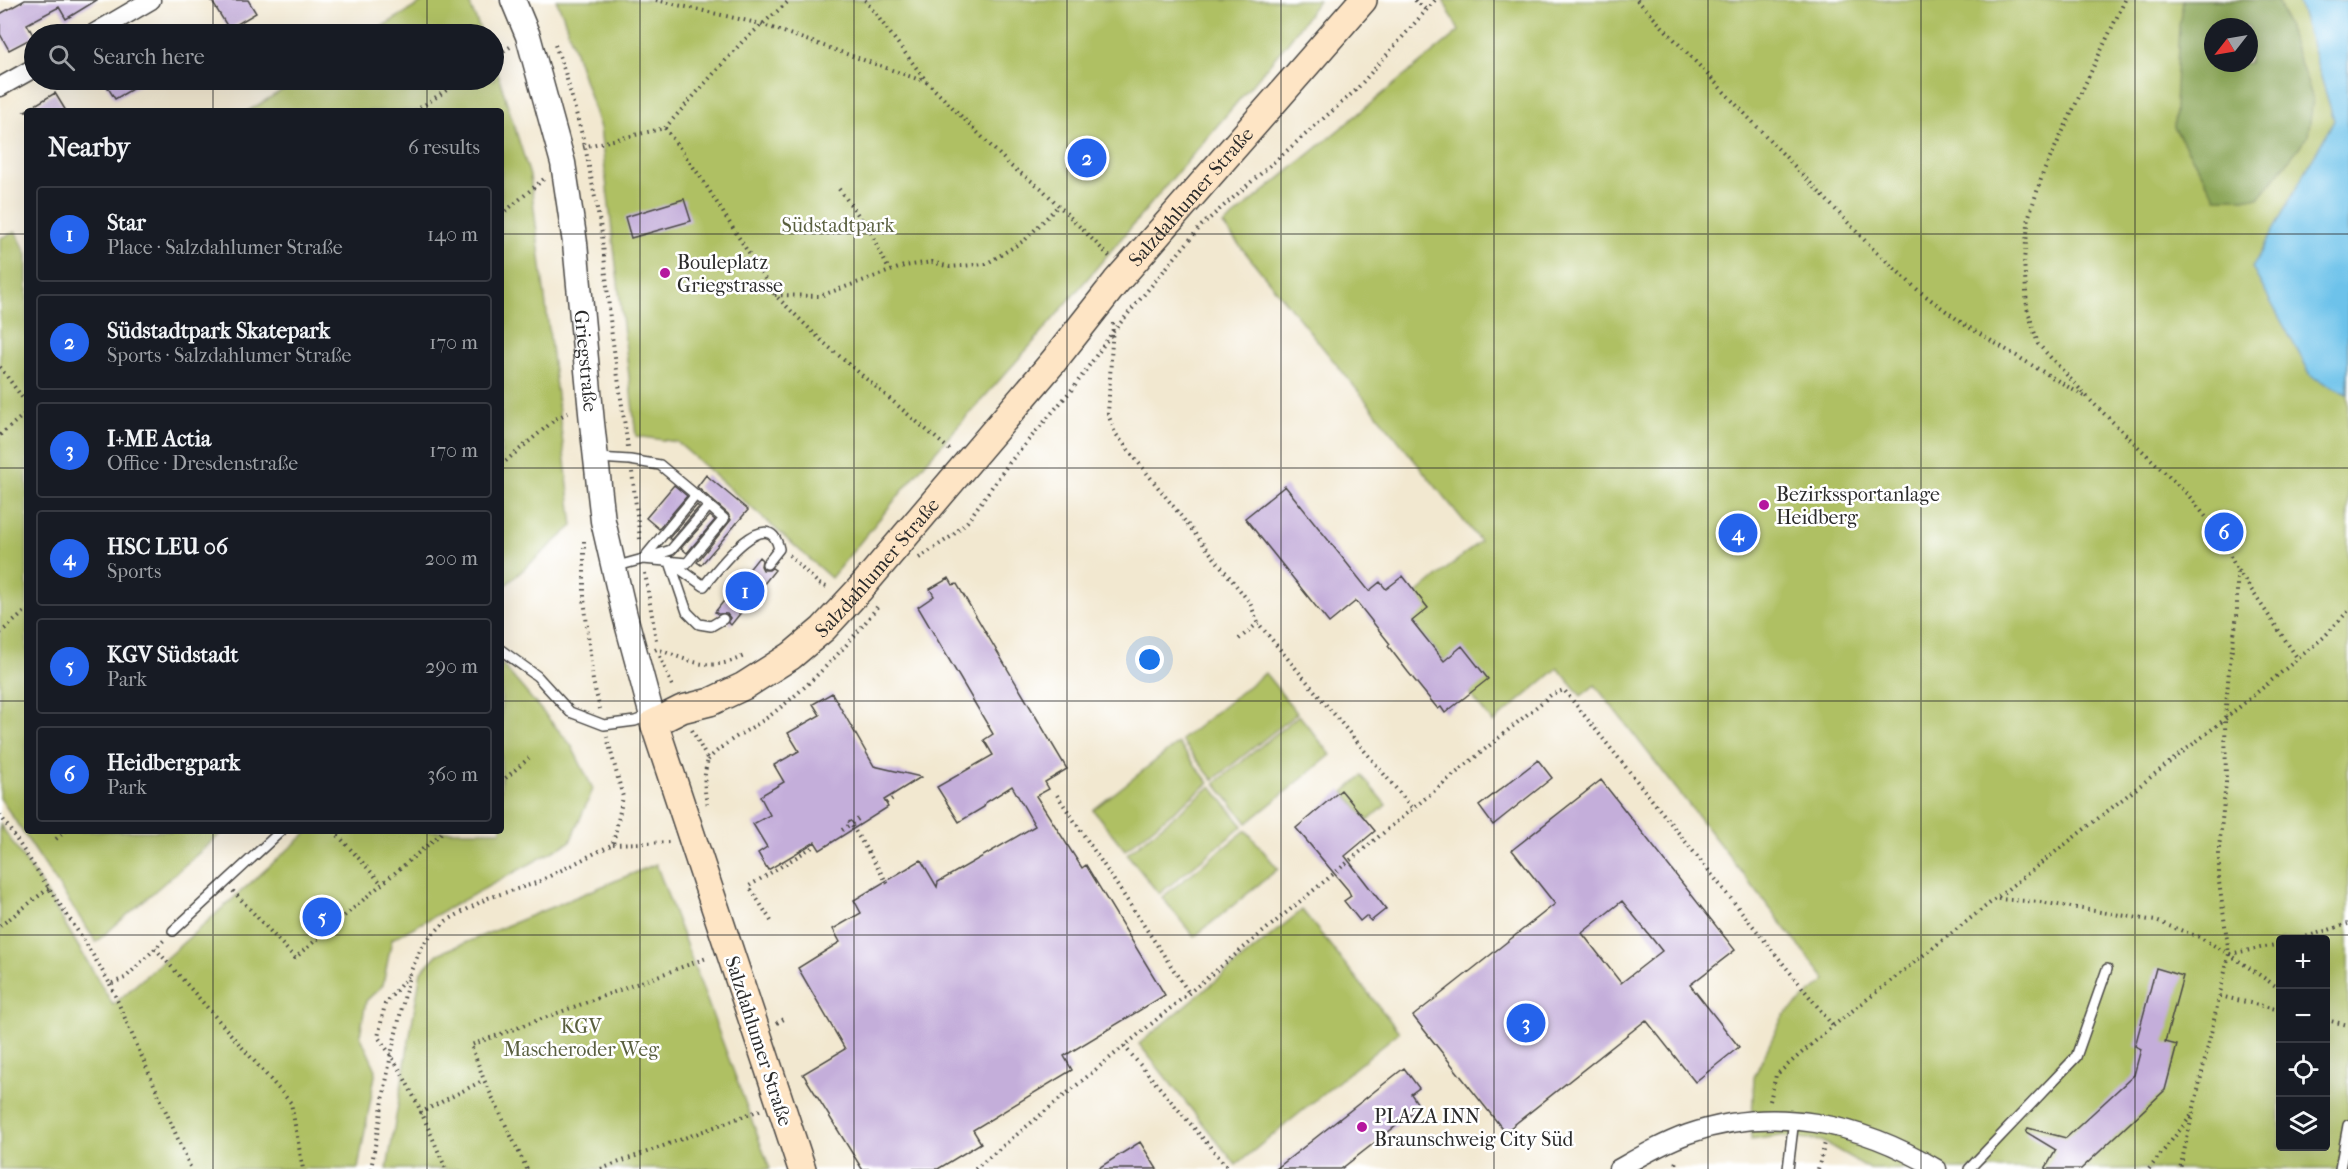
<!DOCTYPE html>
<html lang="en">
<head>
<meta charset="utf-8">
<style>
	body { margin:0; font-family:"IM FELL French Canon",serif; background:#242831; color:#f1f3f6 }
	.controls { position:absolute; right:18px; bottom:18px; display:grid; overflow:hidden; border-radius:6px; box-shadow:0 6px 24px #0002 }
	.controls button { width:54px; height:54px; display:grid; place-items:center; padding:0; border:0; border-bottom:2px solid #363941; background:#171b24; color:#f1f3f6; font:30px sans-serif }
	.compass { position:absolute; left:2204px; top:18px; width:54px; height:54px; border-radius:50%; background:#171b24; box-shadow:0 6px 24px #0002; rotate:239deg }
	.you { position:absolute; left:1150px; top:660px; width:21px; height:21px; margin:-15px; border:4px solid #fff; border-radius:50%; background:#1a73e8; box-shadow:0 0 0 9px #1a73e833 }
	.badge { display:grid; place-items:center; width:39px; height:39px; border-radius:50%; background:#2563eb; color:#fff; font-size:20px; font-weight:700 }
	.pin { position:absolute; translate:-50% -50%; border:3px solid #fff; box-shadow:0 2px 6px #0006 }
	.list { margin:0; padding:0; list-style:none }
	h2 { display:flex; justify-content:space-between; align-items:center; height:78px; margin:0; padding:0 24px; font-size:26px }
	h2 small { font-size:20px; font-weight:400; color:#9ea1a6 }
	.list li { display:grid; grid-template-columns:39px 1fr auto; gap:18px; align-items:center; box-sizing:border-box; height:96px; margin:0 12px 12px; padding:0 12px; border:2px solid #363941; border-radius:6px }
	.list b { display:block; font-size:22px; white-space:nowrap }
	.list p { margin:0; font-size:20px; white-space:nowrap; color:#9ea1a6 }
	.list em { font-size:20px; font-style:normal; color:#9ea1a6 }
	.icon { flex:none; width:33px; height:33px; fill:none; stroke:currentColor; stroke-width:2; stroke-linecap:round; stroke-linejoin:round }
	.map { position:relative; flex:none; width:2348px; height:1169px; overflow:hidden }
	.search { position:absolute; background:#171b24; box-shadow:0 6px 24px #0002; left:24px; top:24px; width:480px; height:66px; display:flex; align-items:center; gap:15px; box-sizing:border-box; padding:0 21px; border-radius:33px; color:#9ea1a6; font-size:22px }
	.panel { position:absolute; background:#171b24; box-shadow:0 6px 24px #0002; left:24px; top:108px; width:480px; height:726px; border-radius:6px }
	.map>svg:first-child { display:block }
	.green { fill:#afc063; stroke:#6d7647; stroke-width:1.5; fill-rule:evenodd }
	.forest { fill:#8ba659; stroke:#5b6842; stroke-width:1.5; fill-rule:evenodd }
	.water { fill:#6dc2ea; stroke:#4c768a; stroke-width:1.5 }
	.building { fill:#c4aeda; fill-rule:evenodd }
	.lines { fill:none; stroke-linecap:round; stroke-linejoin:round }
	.service-casing { stroke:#494744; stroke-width:12 }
	.minor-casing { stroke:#494744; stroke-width:21 }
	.tertiary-casing { stroke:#494744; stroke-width:27 }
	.secondary-casing { stroke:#494744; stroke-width:30 }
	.path { stroke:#494744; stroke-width:4; stroke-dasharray:1.5 4.5; stroke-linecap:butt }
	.service { stroke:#fff; stroke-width:9 }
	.minor { stroke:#fff; stroke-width:18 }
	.tertiary { stroke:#fff; stroke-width:24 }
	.secondary { stroke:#fee5c5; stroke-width:27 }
	.grid { fill:none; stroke:#2b2b2b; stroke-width:1.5; stroke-opacity:0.55 }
	.poi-dot { fill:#b5179e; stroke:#fff; stroke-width:2 }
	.labels { text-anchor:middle; stroke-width:5; stroke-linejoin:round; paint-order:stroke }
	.street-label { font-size:20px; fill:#2b2b2b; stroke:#fff }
	.park-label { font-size:20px; fill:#595f3f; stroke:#fff }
	.poi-label { font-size:20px; fill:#2b2b2b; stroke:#fff; text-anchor:start }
</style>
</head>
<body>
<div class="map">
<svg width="2348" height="1169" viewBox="0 0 2348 1169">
	<rect width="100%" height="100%" fill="#fff"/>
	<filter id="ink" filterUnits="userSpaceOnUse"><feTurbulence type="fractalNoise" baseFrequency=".0167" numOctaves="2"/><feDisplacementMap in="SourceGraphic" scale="12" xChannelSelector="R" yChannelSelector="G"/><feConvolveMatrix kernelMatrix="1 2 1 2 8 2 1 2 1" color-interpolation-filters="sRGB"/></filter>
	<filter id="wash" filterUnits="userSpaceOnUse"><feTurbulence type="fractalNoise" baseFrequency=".008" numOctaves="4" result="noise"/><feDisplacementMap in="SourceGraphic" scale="24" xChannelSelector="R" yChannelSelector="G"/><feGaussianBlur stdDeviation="1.35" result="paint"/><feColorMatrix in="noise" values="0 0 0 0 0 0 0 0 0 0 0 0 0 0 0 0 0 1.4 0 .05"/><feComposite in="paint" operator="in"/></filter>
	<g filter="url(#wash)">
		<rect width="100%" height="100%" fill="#f2e8d0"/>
		<path class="green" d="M426,0H468L482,34H370Z
			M556,0H1319L1289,41L1031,345L926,462L831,578L677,442L636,436L600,128L563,15Z
			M1443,0H2348V1169H1870L1822,1141L1780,1136L1751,1140L1754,1077L1783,1016L1826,980L1595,685L1581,696L1558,668L1493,723L1401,607L1480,541L1223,225L1459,31ZM2213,27H2249V63H2213ZM2280,940H2326V1146H2280Z
			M494,62L530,176L573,526L501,589V111H248L299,80H494Z
			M16,232L27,254V831H224L96,942L0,798V238Z
			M501,663L571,745L593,789L570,842L392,939L383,985L366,1001L360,1035L376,1070L358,1169H0V824L46,892L113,1005L309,831H501Z
			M1265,673L1297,713L1213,780L1181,740Z
			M1299,715L1331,755L1247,823L1215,783Z
			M1178,743L1209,783L1125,850L1093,810Z
			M1362,776L1386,805L1368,821L1344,792Z
			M1211,786L1243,826L1159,894L1127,854Z
			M1246,830L1278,869L1194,937L1162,897Z
			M656,864L770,1169H387L421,971L438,954Z
			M1302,910L1399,1032L1236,1165L1139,1044Z"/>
		<path class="forest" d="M2183,0H2278L2313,99L2308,136L2259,198H2216L2174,127L2179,26ZM2213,27H2249V63H2213Z"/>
		<path class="water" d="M2298,0H2348V394L2312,377L2252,268L2334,120Z"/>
		<g id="blocks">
			<path class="building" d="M25,0H97L66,19L59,7L27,24L34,37L9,50L0,34V14Z
				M211,0H248L256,13L229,29Z
				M103,80H148L115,99Z
				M55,93L66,111H25Z
				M684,199L691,221L631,238L625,217Z
				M706,475L748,510L701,565L697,562L731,520L728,514L697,487Z
				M674,485L687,496L659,529L646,518Z
				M1285,486L1369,591L1380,582L1386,589L1403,576L1428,608L1412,621L1444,661L1462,646L1488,679L1445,713L1441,707L1438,709L1408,672L1388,646L1390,644L1356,601L1329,623L1245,518Z
				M697,505L699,507L671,540L669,538Z
				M710,516L715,520L687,553L681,548Z
				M759,557L762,560L761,566L763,570H769L772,568L775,570L731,625L729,623L730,618L727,614H718L715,612Z
				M949,578L953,585L957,584L1067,769L1045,782L1049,789L1036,796L1082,868L1086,865L1165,995L1064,1056L1072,1070L973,1130L981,1143L938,1169H862L803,1074L845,1049L798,968L840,942L833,929L861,913L854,900L921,860L937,887L938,882L1035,826L1012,786L985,803L984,807L959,822L937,787L993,755L984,740L993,734L918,607L934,596L930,589Z
				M832,693L874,766L921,777L884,800L888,807L820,850L815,842L768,870L758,853L767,847L753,824L770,815L760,796L784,782L774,765L799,751L788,733L820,715L813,704Z
				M1538,760L1552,778L1493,825L1479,806Z
				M1601,780L1735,950L1690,985L1739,1047L1695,1082L1646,1020L1505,1132L1413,1016L1555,904L1512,850ZM1622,901L1662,951L1621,983L1582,933Z
				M1341,790L1375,831L1345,856L1386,909L1371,921L1366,916L1360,921L1344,901L1351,896L1348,890L1296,828Z
				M2156,968L2183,976L2165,1042L2177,1045L2165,1090L2081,1169H2045L2056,1150L2026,1132L2028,1128L2066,1138L2134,1075L2141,1049L2135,1046Z
				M1404,1068L1419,1088L1411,1094L1420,1107L1341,1169H1276Z
				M1140,1142L1157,1169H1097Z"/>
		</g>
	</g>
	<g filter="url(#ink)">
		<use href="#blocks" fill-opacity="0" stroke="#494744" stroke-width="1.5"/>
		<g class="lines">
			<defs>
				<path id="service" d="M598,458L630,460L660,465L696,495L643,559L614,567
					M696,495L709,506L671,550L643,559L687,563L724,519L709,506
					M723,619L711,626L699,624L687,612L670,562L704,586C715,572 769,500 779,549L767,564
					M501,650L537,676L570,712L604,725L635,721L651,715
					M173,931L281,831
					M1788,1169L1794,1119
					M1969,1169L2076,1057L2107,969
					M2340,1169L2348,1125"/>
				<path id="minor" d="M93,34L151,0
					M0,87L34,68
					M1618,1169C1641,1156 1663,1143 1688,1134C1773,1104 1861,1123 1937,1169"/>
				<g id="tertiary">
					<path id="s1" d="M513,0L528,36L563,163L575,243L592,423L603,521L625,616L654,723"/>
				</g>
				<g id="secondary">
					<path id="s2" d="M802,1169L654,723L682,709L710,702L744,686L791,656L823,629L860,589L1053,362L1116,282L1363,0"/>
				</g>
			</defs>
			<use href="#service" class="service-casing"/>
			<use href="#minor" class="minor-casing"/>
			<use href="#tertiary" class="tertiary-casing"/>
			<use href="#secondary" class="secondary-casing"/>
			<path class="path" d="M656,0L761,24L926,82
				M865,0L927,82L1012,167L1041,188L1110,257
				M1415,0L1426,10
				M1637,0L1872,248L1919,291L1965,325L2085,397
				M2125,0L2043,173L2029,216L2024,260L2027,308L2038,344L2091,401L2189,496L2214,527L2237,569V615L2229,670L2225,719L2226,783L2219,848V882L2229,954L2180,1169
				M555,45L565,72L585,146L602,234L611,329L628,447
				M494,58L510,47
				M415,111L462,80
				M665,128L702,179L775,295L824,343L950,450
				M583,147L665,128L742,42L790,0
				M839,189L870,231L889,270
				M501,215L545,178
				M775,295L820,296L904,266L932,262L950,267L986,264L1025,240L1058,206
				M1113,323L1108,414L1115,433L1250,603L1258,623L1413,809
				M0,367L27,404
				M0,435L27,412
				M501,465L557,418L572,411
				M632,472L640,539
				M584,541V598L593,681L600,709
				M789,555L819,584L829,588
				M919,558L952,536L967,522L1009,463L1074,387L1112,333L1202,225L1355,91L1435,0
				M2238,570L2298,659
				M645,573L656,640
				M0,633L27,610
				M1239,639L1258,623
				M655,650L657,649C692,661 708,673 744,656
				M660,656L673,688
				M692,730L708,760C703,776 704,788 707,804
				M708,760C727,738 754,729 776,711C810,685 852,642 877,607
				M501,782L529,758
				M1057,795L1189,993
				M886,803L895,797
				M0,815L87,945L110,984L125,978L164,940
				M849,821L889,886
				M842,830L860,818
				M334,831L382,884
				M56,839L66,831
				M613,844L672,842
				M233,891L295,958L444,831
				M1998,899L2040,902L2156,921L2199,937L2229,954L2280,989
				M771,921L749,886L816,845
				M0,926L49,888
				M2295,940L2348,924
				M155,948L291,1103L303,1169
				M2230,954L2280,944
				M408,976L385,1004L378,1037C408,1076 426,1124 446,1169
				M110,984L191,1169
				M2220,996L2280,1010
				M2326,1020L2348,1025
				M777,1023L786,1018
				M1124,1046L1229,1169
				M1770,1101L1776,1075L1833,1026L2225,719L2324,637L2348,611
				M420,1113L484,1080
				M371,1169L391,1054L410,973L423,944L446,921L488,898L536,883L613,844L623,797L607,737
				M527,1169L484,1080L471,1045L709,957
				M601,1169L760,1110
				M975,1169L1552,694L1564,690L1833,1026
				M1673,1169L1677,1159
				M1818,1169L1825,1143
				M2149,1169L2191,1116"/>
			<use href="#service" class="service"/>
			<use href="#minor" class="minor"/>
			<use href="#tertiary" class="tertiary"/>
			<use href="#secondary" class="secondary"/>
		</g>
	</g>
	<path class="grid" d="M213,0V34M427,0V34M640,0V1169M854,0V1169M1067,0V1169M1281,0V1169M1494,0V1169M1708,0V1169M1921,0V1169M2135,0V1169M213,80V111M427,80V111M0,234H27M501,234H2348M0,468H27M501,468H2348M0,701H27M501,701H2348M213,831V1169M427,831V1169M0,935H2348"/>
	<g class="poi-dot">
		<circle cx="665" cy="273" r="6"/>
		<circle cx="1764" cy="505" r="6"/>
		<circle cx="1362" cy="1127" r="6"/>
	</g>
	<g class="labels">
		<g class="street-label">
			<text dy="7" stroke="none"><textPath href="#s2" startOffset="1233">Salzdahlumer Straße</textPath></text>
			<text dy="7" stroke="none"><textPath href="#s1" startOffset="370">Griegstraße</textPath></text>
			<text dy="7" stroke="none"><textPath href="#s2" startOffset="747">Salzdahlumer Straße</textPath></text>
			<text transform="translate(759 1041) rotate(72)" y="7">Salzdahlumer Straße</text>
		</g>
		<g class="park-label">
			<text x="838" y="232">Südstadtpark</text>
			<text x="581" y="1033">KGV<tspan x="581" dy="23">Mascheroder Weg</tspan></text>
		</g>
		<g class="poi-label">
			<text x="677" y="269">Bouleplatz<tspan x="677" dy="23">Griegstrasse</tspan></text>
			<text x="1776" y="501">Bezirkssportanlage<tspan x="1776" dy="23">Heidberg</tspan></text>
			<text x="1374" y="1123">PLAZA INN<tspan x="1374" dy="23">Braunschweig City Süd</tspan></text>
		</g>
	</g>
</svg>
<div class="controls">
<button>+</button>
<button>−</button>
<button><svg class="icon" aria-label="locate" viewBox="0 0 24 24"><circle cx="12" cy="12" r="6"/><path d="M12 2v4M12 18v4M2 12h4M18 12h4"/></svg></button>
<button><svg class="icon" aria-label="layers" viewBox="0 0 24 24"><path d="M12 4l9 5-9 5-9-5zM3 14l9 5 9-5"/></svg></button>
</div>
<svg class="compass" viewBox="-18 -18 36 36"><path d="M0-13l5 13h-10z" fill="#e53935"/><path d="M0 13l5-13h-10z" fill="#9ea1a6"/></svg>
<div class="you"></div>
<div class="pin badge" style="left:745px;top:591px">1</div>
<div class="pin badge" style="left:1087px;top:158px">2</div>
<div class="pin badge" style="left:1526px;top:1023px">3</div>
<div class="pin badge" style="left:1738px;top:533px">4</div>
<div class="pin badge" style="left:322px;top:917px">5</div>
<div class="pin badge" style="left:2224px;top:532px">6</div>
<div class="search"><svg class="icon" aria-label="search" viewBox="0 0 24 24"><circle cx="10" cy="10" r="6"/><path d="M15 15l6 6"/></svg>Search here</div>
<section class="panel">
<h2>Nearby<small>6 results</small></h2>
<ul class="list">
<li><span class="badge">1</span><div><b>Star</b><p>Place · Salzdahlumer Straße</p></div><em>140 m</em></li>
<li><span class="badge">2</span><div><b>Südstadtpark Skatepark</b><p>Sports · Salzdahlumer Straße</p></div><em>170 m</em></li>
<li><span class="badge">3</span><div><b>I+ME Actia</b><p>Office · Dresdenstraße</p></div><em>170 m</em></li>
<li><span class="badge">4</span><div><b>HSC LEU 06</b><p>Sports</p></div><em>200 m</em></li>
<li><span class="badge">5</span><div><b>KGV Südstadt</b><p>Park</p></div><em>290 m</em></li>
<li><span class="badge">6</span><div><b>Heidbergpark</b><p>Park</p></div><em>360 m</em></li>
</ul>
</section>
</div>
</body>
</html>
